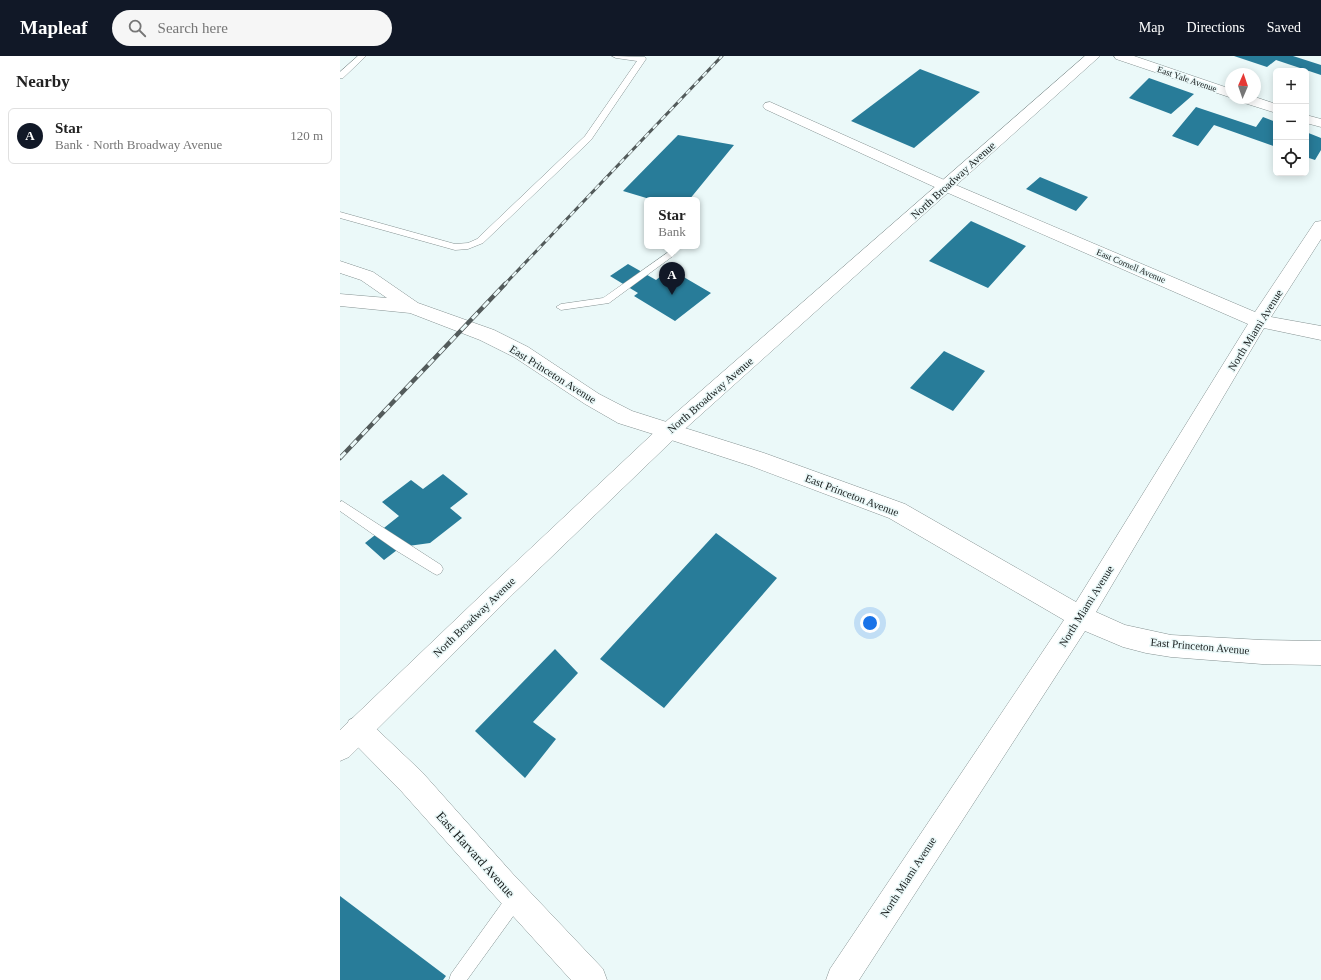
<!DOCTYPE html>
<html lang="en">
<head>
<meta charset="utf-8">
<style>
	body { margin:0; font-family:Georgia,serif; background:#f6f6f6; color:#222 }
	.controls { position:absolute; right:12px; top:12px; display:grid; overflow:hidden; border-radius:6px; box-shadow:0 2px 10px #0003 }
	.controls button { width:36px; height:36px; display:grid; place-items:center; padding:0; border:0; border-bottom:1px solid #e0e0e0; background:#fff; color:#222; font:20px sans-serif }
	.compass { position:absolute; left:885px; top:12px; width:36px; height:36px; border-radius:50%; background:#fff; box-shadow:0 2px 10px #0003; rotate:2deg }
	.you { position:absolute; left:530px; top:567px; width:14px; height:14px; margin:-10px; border:3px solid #fff; border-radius:50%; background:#1a73e8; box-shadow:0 0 0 6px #1a73e833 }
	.badge { display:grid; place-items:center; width:26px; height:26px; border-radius:50%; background:#111827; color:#fff; font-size:13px; font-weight:700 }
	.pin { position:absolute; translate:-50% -33px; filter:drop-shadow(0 1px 2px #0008) }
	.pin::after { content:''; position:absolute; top:21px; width:14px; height:12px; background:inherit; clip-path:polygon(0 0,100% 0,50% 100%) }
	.popup { position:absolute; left:304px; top:141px; width:56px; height:52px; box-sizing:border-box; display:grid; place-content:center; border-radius:6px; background:#fff; filter:drop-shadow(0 1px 3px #0005); font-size:13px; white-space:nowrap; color:#767676 }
	.popup b { font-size:15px; color:#222 }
	.popup::after { content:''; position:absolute; left:50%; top:100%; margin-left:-8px; border:8px solid transparent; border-top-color:#fff }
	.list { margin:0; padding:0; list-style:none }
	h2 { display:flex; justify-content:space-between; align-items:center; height:52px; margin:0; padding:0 16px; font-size:17px }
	h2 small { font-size:13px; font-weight:400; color:#767676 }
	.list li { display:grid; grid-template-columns:26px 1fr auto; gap:12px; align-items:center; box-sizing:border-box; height:56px; margin:0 8px 8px; padding:0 8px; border:1px solid #e0e0e0; border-radius:6px }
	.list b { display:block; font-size:15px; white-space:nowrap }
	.list p { margin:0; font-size:13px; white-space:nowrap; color:#767676 }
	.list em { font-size:13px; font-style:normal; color:#767676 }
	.icon { flex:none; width:22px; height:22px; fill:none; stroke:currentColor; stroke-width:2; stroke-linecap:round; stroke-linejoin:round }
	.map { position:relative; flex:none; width:981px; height:924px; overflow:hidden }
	header { display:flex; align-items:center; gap:24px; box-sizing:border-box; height:56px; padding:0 20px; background:#111827; color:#fff }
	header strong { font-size:19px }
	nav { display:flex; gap:22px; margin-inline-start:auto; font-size:14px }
	.search { width:280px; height:36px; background:#f6f6f6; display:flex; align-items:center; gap:10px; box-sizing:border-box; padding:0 14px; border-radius:22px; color:#767676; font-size:15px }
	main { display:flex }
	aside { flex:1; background:#fff }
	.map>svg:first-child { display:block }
	.building { fill:#287c99 }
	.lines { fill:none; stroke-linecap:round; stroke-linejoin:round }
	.service-casing { stroke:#859292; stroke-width:1 }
	.minor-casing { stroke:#859292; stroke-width:1 }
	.tertiary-casing { stroke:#859292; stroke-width:1 }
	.secondary-casing { stroke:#859292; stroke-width:1 }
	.service { fill:#fff; fill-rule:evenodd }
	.minor { fill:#fff; fill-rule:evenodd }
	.tertiary { fill:#fff; fill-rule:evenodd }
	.secondary { fill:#fff; fill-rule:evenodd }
	.rail-far1-casing { stroke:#535b5b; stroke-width:3 }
	.rail-casing { stroke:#535b5b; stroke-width:4.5 }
	.rail-far1 { stroke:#ebf9f9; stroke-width:2; stroke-dasharray:6; stroke-linecap:butt }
	.rail { stroke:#ebf9f9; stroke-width:3; stroke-dasharray:8; stroke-linecap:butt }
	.labels { text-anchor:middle; stroke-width:3; stroke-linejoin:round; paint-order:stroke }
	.far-street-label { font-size:9px; fill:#171c1c; stroke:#ebf9f9 }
	.street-label { font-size:11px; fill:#171c1c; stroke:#ebf9f9 }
	.near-street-label { font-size:13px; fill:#171c1c; stroke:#ebf9f9 }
</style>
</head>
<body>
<header>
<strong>Mapleaf</strong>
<div class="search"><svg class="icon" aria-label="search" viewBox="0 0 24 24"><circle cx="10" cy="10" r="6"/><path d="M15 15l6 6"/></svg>Search here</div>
<nav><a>Map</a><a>Directions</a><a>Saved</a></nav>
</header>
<main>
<aside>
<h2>Nearby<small></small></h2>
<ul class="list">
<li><span class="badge">A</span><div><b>Star</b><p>Bank · North Broadway Avenue</p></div><em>120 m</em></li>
</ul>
</aside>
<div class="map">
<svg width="981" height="924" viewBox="0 0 981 924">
	<rect width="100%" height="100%" fill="#ebf9f9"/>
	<path class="building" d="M894,0H953L981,9V19L936,4L927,11Z
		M580,13L640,36L574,92L511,65Z
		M809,22L854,38L831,58L789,42Z
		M856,51L916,71L923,61L936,66V91L874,69L858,90L832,80Z
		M966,76L981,82V94L975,104L966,101Z
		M338,79L394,89L349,144H313L283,135Z
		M700,121L748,141L736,155L686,133Z
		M631,165L686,190L648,232L589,205Z
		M288,208L316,224L330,213L371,237L335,265L294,240L298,237L270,220Z
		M604,295L645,315L613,355L570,332Z
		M103,418L128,438L110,452L122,462L90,487L61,491L44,504L25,487L59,460L42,446L71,424L83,433Z
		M376,477L437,522L324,652L260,603Z
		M215,593L238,617L193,666L216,683L185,722L135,675Z
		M0,840L106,920L103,924H0Z"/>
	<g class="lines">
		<defs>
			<path id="service" d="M18,0H26L3,22H0V16Z
				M272,0L305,1L306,3L251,84L143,187L128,193L115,194L0,162V156L115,188L128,187L137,183L245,80L297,5L276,2Z
				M330,195L335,198L333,200L269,247L221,254L216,251L221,248L263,242Z
				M2,445L101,509L103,513L101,517L97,519L93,517L57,495L0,455V446Z
				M176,834L182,836L184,842L182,848L127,924H109L111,918L170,836Z"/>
			<path id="minor" d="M774,0H794L891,33L892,42L776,3Z
				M915,41L936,48V57L898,45L896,42Z
				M430,46L611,127L915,256L975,166L981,165V183L931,261L981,270V284L924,272L756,556L785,569L831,579L922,584L981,585V609L922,608L831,601L806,597L783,591L745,575L519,924H486L490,913L724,564L549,462L411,410L322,381L319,375L322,369L329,367L424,397L565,448L736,546L908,268L599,133L425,53L423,50L425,47Z
				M966,59L981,63V71L966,67Z
				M18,660L27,664L82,716L173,818L263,913L267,924H231L153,838L62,736L9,682L5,673L9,664Z"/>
			<path id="tertiary" d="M0,205L33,216L78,247L154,274L188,291L259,338L292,355L336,369L339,375L336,381L329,383L278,367L245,348L174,301L140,284L70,257L0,250V238L47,242L21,224L0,217Z"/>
			<path id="secondary" d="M745,0H760L336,381L174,537L9,701L0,705V674L158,523L322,369Z"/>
		</defs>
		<use href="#service" class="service-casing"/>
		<use href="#minor" class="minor-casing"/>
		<use href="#tertiary" class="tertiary-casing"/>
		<use href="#secondary" class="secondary-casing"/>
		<use href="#service" class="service"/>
		<use href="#minor" class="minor"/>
		<use href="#tertiary" class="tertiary"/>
		<use href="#secondary" class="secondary"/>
		<defs>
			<path id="rail-far1" d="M164,229L382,0"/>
			<path id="rail" d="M0,402L165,228"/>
		</defs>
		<use href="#rail-far1" class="rail-far1-casing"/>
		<use href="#rail" class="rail-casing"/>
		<use href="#rail-far1" class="rail-far1"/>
		<use href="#rail" class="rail"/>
	</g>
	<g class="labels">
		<g class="far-street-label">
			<text transform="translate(847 23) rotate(19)" y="3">East Yale Avenue</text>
			<text transform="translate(791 210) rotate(23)" y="3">East Cornell Avenue</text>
		</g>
		<g class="street-label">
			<text transform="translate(613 124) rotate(-42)" y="4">North Broadway Avenue</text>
			<text transform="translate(915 274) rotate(-58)" y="4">North Miami Avenue</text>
			<text transform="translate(213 318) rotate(32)" y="4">East Princeton Avenue</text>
			<text transform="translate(370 339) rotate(-41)" y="4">North Broadway Avenue</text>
			<text transform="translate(512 439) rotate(21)" y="4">East Princeton Avenue</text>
			<text transform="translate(746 550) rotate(-58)" y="4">North Miami Avenue</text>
			<text transform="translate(134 561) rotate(-44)" y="4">North Broadway Avenue</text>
			<text transform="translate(860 590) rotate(5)" y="4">East Princeton Avenue</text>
			<text transform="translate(568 821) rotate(-57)" y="4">North Miami Avenue</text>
		</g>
		<g class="near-street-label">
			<text transform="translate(136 798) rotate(48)" y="5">East Harvard Avenue</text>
		</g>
	</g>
</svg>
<div class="controls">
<button>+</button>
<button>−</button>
<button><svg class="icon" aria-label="locate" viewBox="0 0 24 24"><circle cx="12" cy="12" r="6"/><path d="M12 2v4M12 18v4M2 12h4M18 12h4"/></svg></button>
</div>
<svg class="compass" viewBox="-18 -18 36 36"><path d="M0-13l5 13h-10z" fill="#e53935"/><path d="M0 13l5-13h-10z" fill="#767676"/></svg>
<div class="you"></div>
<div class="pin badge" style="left:332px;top:239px">A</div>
<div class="popup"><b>Star</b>Bank</div>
</div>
</main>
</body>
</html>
